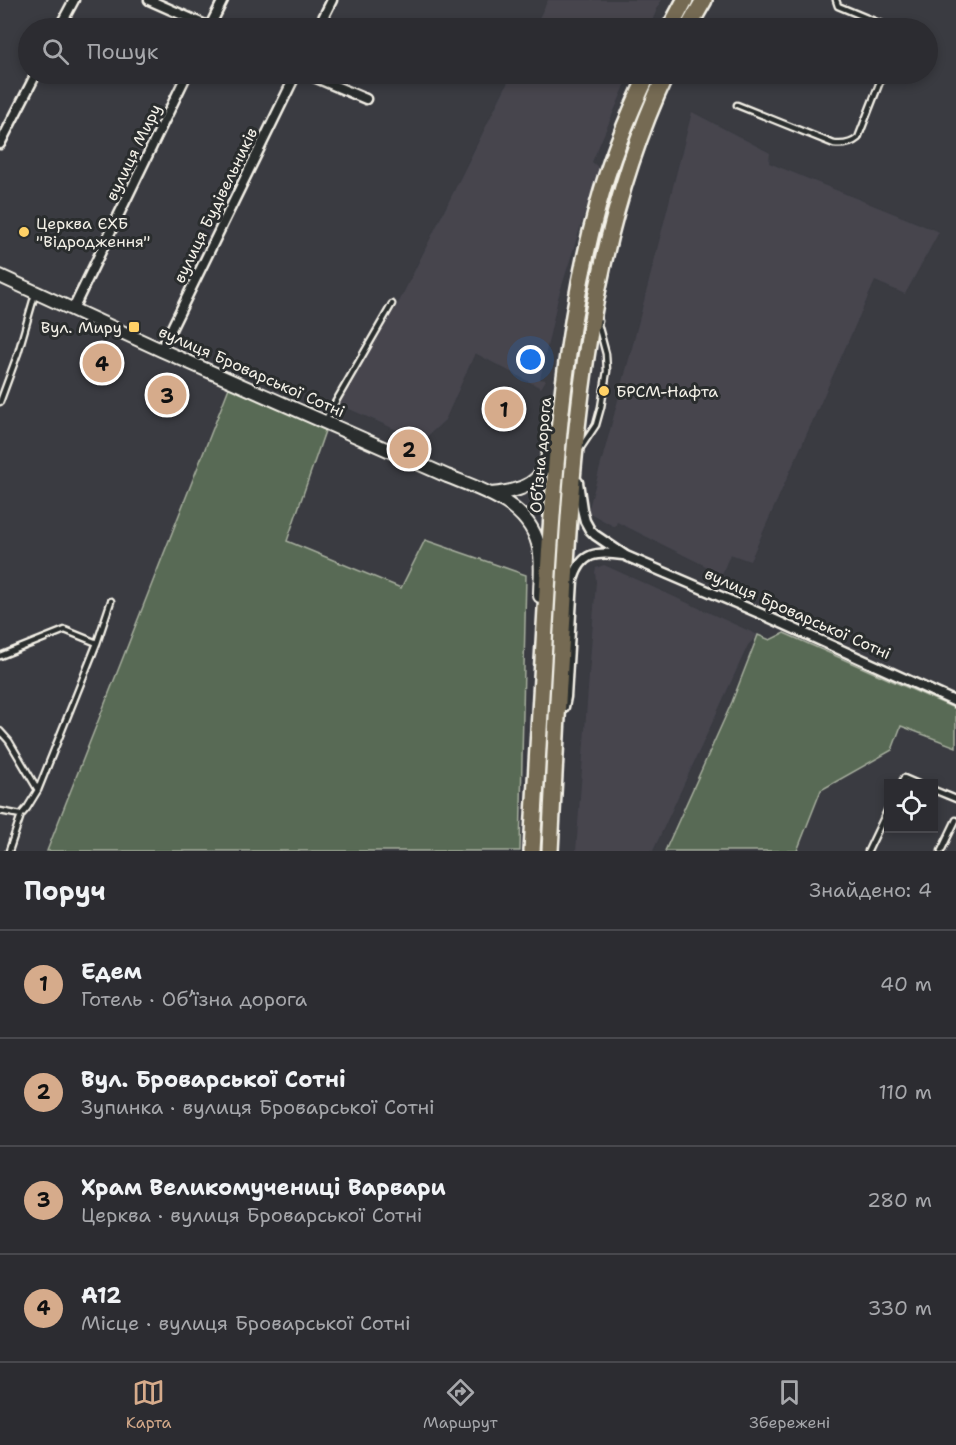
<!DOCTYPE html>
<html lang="uk">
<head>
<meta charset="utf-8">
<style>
	body { margin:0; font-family:"Shantell Sans",sans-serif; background:#38383d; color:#f1f3f6 }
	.controls { position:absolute; right:18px; bottom:18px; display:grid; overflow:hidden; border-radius:0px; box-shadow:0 3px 9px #0003 }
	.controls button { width:54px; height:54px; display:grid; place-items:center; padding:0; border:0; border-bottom:2px solid #48484d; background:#2c2c31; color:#f1f3f6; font:30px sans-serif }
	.you { position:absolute; left:531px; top:360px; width:21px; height:21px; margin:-15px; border:4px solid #fff; border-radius:50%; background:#1a73e8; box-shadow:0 0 0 9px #1a73e833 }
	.badge { display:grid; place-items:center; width:39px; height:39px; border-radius:50%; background:#d6ab8b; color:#111; font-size:20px; font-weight:700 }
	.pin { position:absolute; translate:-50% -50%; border:3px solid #fff; box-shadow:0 2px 6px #0006 }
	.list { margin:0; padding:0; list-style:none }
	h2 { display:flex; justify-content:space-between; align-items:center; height:78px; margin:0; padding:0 24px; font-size:26px }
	h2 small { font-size:20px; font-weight:400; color:#a6a7ab }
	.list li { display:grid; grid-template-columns:39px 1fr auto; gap:18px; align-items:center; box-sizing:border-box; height:108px; padding:0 24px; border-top:2px solid #48484d }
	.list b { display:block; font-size:22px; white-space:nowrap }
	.list p { margin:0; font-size:20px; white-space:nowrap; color:#a6a7ab }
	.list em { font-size:20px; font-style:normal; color:#a6a7ab }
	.icon { flex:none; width:33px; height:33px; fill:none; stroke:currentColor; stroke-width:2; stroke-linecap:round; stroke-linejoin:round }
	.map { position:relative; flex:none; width:956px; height:851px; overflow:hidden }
	.search { position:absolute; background:#2c2c31; box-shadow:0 3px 9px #0003; left:18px; right:18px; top:18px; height:66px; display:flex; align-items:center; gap:15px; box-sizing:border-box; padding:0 21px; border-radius:33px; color:#a6a7ab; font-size:22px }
	.sheet { height:510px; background:#2c2c31 }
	nav { display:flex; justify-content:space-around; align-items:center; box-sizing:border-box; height:84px; border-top:2px solid #48484d; background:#2c2c31; font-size:16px; color:#a6a7ab }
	nav a { display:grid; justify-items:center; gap:3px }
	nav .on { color:#d6ab8b }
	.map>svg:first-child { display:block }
	.built { fill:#46454e }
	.green { fill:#596a54; stroke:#a6ae9e; stroke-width:1.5 }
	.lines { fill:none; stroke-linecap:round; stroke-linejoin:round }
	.lane-casing { stroke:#f4f1e8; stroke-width:9 }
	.street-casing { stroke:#f4f1e8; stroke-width:13 }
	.secondary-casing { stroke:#f4f1e8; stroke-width:16 }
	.highway-casing { stroke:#f4f1e8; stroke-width:20 }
	.lane { stroke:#2a2d2e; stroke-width:4.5 }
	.street { stroke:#2a2d2e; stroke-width:8 }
	.secondary { stroke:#2a2d2e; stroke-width:12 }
	.highway { stroke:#746b52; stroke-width:15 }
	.poi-dot { fill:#ffd166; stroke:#2a2d2e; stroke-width:2 }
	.labels { text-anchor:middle; stroke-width:6; stroke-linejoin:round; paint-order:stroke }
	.street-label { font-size:16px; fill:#f4f1e8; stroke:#2a2d2e }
	.poi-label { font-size:16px; fill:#f4f1e8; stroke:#2a2d2e; text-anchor:start }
</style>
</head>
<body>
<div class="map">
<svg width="956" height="851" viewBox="0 0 956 851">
	<rect width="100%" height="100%" fill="#3a3b41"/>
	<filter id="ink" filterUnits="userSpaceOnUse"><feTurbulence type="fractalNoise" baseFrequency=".0167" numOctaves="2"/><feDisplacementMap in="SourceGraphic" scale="12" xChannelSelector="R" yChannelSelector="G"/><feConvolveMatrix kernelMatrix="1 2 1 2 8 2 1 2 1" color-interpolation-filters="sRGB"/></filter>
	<g filter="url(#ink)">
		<path class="built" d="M548,0H661L649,28H534Z
			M512,74H630L592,162L599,168L558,298L540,379L546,380L541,388L475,353L445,420L422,441L338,404L400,300Z
			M692,112L770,153L769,163L939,232L905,294L875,281L750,561L730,554L722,574L617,522L615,527L588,512L632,348Z
			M604,565L758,635L748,645L653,851H576L596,581L595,572L596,568Z"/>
		<path class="green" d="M232,380L326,428L287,541L401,588L425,540L526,575L520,851H47Z
			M784,633L956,709V747L901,726L892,750L821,790L797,851H665L732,702L758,635L770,640Z"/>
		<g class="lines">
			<defs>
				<path id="lane" d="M836,0L838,6L891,28
					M737,105L834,144C843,145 851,144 858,138L883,74
					M0,402L18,353L35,294
					M326,422L328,415L392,304
					M580,449L596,425L601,407L607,371L606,354L598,324L599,321
					M0,656L65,630L97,643
					M0,731L9,741L38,790
					M901,784L904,778L918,784
					M934,790L956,799
					M0,811L21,815
					M9,851L21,815L27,808L38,790L97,643L111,601
					M868,851L888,809
					M941,851L956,820"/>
				<path id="street" d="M149,0L212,28
					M59,28L74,0
					M209,28L223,0
					M318,28L332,0
					M307,74L366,99
					M0,144L36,74
					M73,309L187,74
					M161,350L296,74
					M578,482L582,509L585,521L590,530L595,535L626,556L766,616L956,702
					M564,707L566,697L573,580C581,552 597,551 623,555"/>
				<path id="secondary" d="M0,276L161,350L447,476C482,490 527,503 538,544C543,560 540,579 540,596
					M491,494C535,490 546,478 552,435"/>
				<path id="highway" d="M670,28L685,0
					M688,28L704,0
					M532,851C537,759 543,666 548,574C556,450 565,325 598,205C610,160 628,116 648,74
					M550,851C554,766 559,682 564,597C574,419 590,237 666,74"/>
			</defs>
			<use href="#lane" class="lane-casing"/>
			<use href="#street" class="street-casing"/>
			<use href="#secondary" class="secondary-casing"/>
			<use href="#highway" class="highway-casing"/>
			<use href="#lane" class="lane"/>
			<use href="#street" class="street"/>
			<use href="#secondary" class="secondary"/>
			<use href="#highway" class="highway"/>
		</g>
	</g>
	<g class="poi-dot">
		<circle cx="24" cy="232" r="6"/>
		<rect x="128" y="321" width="12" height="12" rx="3"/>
		<circle cx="604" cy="391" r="6"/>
	</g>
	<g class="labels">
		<g class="street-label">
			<text transform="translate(133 152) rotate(-64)" y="6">вулиця Миру</text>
			<text transform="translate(215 205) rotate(-64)" y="6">вулиця Будівельників</text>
			<text transform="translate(252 371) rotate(24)" y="6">вулиця Броварської Сотні</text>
			<text transform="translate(540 455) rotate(-85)" y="6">Обʼїзна дорога</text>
			<text transform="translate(798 613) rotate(24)" y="6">вулиця Броварської Сотні</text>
		</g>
		<g class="poi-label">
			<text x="36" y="229">Церква ЄХБ<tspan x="36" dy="18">"Відродження"</tspan></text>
			<text x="122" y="333" text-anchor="end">Вул. Миру</text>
			<text x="616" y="397">БРСМ-Нафта</text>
		</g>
	</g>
</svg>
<div class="controls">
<button><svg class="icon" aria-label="locate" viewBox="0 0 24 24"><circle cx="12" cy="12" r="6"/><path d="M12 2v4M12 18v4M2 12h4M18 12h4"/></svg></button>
</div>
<div class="you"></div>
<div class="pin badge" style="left:504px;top:409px">1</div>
<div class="pin badge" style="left:409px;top:449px">2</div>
<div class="pin badge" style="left:167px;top:395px">3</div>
<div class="pin badge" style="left:102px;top:363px">4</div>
<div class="search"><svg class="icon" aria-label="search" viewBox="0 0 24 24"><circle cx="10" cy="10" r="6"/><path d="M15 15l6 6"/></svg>Пошук</div>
</div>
<section class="sheet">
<h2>Поруч<small>Знайдено: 4</small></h2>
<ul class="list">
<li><span class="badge">1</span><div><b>Едем</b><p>Готель · Обʼїзна дорога</p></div><em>40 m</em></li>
<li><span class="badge">2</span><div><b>Вул. Броварської Cотні</b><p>Зупинка · вулиця Броварської Сотні</p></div><em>110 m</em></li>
<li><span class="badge">3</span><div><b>Храм Великомучениці Варвари</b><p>Церква · вулиця Броварської Сотні</p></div><em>280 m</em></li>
<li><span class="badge">4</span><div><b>А12</b><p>Місце · вулиця Броварської Сотні</p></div><em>330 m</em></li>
</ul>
</section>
<nav>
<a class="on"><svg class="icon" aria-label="map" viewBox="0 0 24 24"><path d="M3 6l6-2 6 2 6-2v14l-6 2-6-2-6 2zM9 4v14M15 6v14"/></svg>Карта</a>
<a><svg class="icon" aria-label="directions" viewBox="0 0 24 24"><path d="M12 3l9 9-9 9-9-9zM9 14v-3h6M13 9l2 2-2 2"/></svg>Маршрут</a>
<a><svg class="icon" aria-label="saved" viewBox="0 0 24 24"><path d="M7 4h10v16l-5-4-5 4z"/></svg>Збережені</a>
</nav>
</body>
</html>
